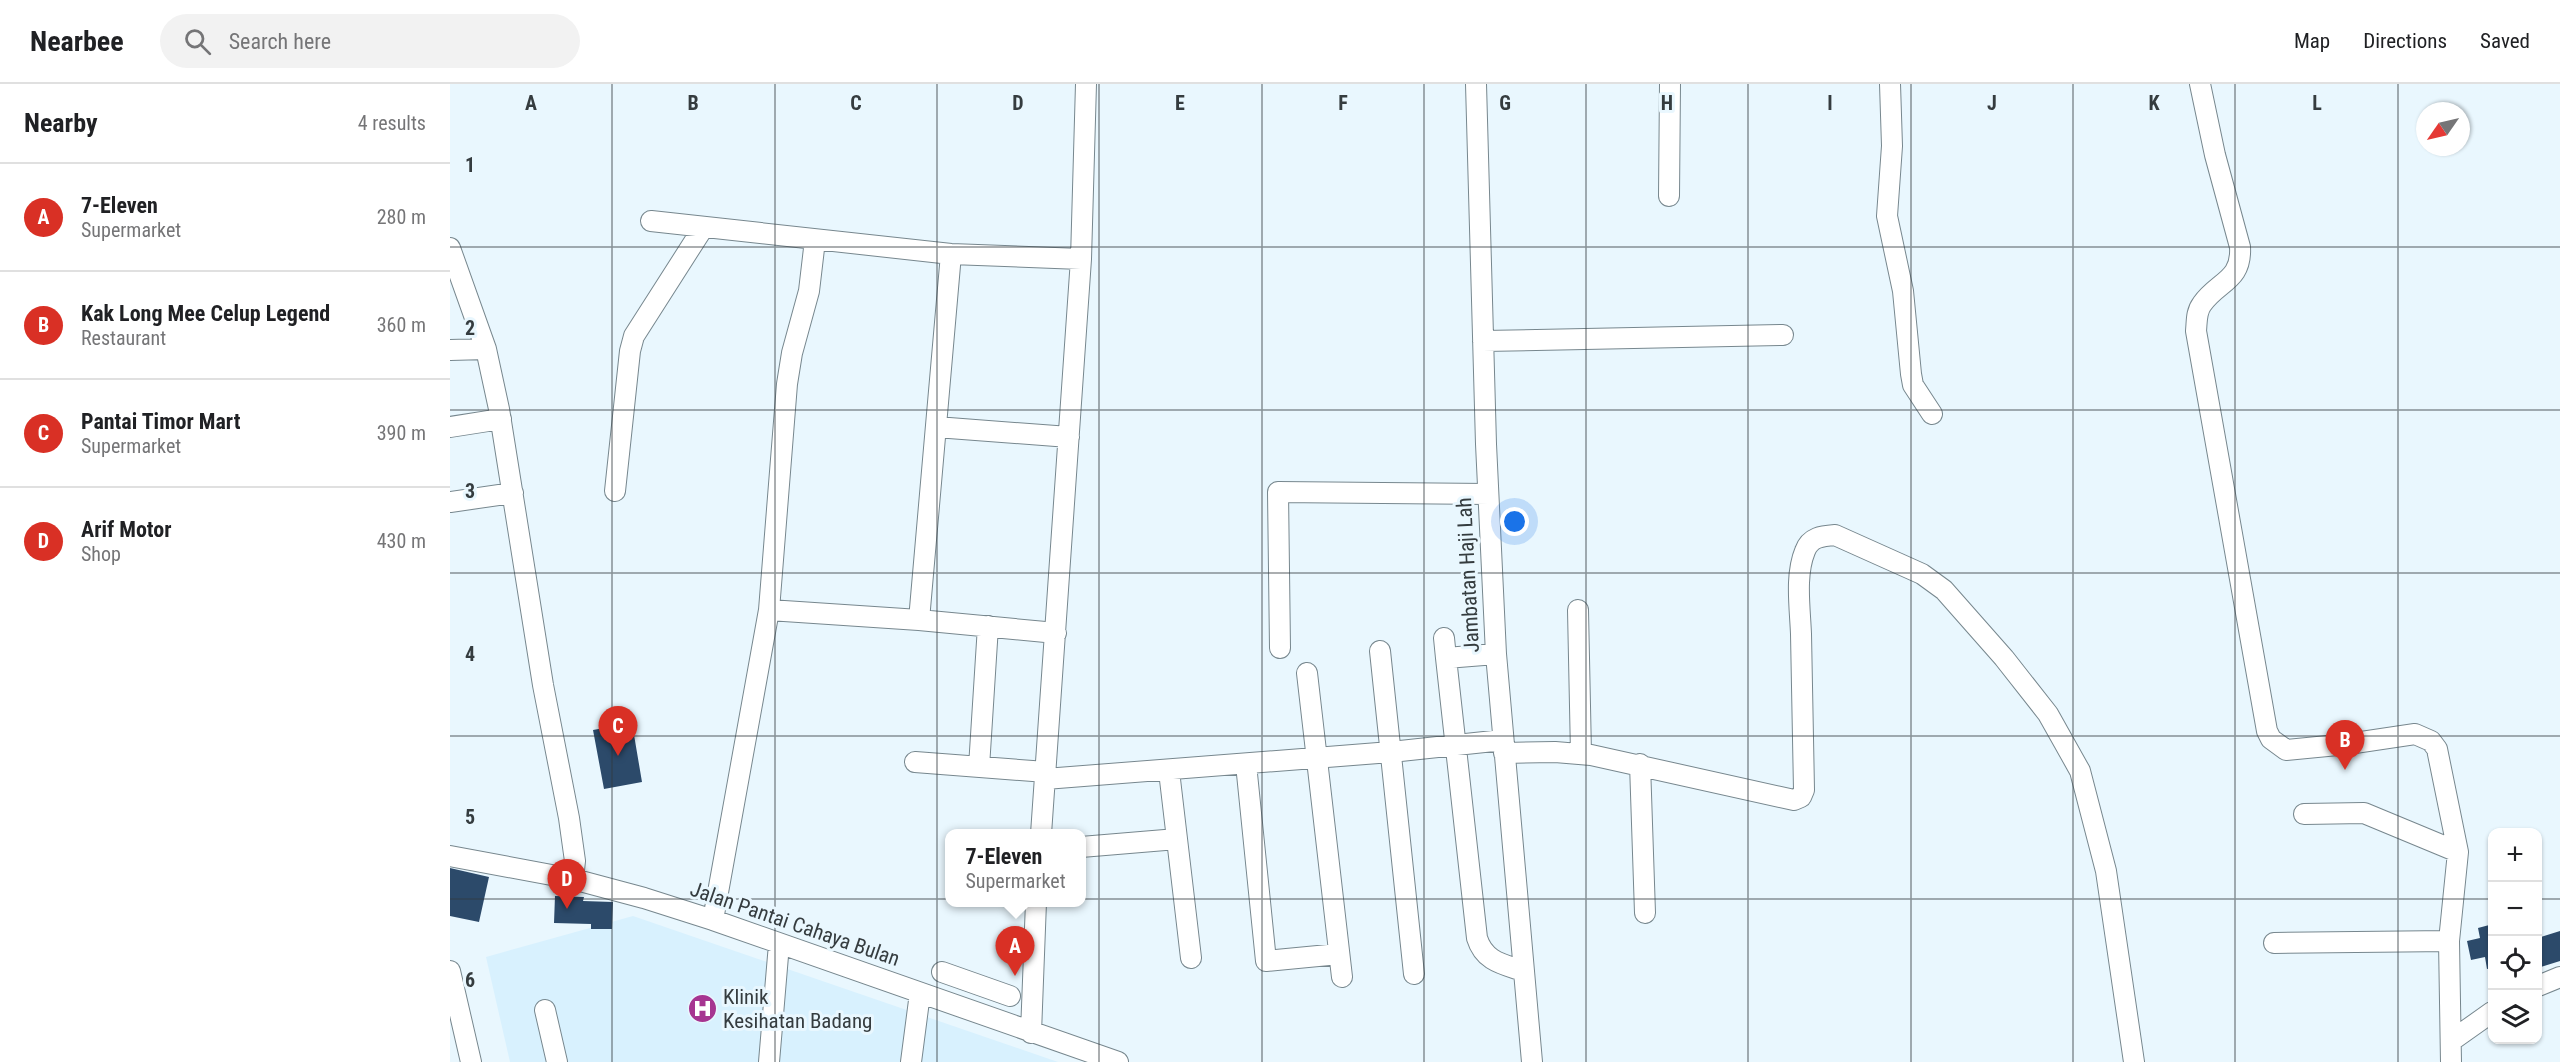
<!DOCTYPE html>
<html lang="en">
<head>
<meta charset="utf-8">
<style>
	body { margin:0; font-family:"Roboto Condensed",sans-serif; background:#f2f2f2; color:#202124 }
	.controls { position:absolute; right:18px; bottom:18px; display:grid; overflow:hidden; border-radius:12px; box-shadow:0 2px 4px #0004 }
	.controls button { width:54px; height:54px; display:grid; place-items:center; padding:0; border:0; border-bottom:2px solid #e0e0e0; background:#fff; color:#202124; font:30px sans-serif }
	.compass { position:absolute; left:1966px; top:18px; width:54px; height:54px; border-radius:50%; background:#fff; box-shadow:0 2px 4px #0004; rotate:236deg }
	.you { position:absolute; left:1065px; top:438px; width:21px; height:21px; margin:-15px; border:4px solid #fff; border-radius:50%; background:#1a73e8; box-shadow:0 0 0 9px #1a73e833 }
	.badge { display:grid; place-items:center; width:39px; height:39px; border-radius:50%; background:#d93025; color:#fff; font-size:20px; font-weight:700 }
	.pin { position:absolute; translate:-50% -50px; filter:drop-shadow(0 2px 3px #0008) }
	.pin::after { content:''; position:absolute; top:32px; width:21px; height:18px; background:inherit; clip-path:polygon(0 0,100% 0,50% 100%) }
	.popup { position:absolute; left:495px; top:745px; width:141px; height:78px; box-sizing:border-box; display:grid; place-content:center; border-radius:12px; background:#fff; filter:drop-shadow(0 2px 4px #0005); font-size:20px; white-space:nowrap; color:#757577 }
	.popup b { font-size:22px; color:#202124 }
	.popup::after { content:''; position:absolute; left:50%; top:100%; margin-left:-12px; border:12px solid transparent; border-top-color:#fff }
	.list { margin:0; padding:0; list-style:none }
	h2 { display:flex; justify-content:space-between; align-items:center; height:78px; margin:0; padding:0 24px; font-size:26px }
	h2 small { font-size:20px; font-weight:400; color:#757577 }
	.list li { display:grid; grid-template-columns:39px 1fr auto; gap:18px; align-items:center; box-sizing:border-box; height:108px; padding:0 24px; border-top:2px solid #e0e0e0 }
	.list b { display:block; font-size:22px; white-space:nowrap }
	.list p { margin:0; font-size:20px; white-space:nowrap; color:#757577 }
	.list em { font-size:20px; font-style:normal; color:#757577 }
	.icon { flex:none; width:33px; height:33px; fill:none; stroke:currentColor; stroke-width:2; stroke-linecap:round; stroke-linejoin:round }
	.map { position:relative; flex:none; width:2110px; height:978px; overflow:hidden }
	header { display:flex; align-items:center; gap:36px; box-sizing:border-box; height:84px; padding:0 30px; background:#fff; border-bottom:2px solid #e0e0e0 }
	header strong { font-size:28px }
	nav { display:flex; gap:33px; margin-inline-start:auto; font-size:21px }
	.search { width:420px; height:54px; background:#f2f2f2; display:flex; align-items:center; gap:15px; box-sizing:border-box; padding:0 21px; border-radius:33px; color:#757577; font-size:22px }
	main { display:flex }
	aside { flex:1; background:#fff }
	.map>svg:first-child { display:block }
	.built { fill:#d8f1fe }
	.building { fill:#2c4a6a }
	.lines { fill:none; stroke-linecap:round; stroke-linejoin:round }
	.minor-casing { stroke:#77878e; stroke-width:22 }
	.minor { stroke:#fff; stroke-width:20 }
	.grid { fill:none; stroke:#353c3f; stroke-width:1.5; stroke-opacity:0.55 }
	.labels { text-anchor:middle; stroke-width:6; stroke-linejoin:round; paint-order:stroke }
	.street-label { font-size:21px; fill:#353c3f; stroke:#e9f7fe }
	.poi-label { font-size:21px; fill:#353c3f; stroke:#e9f7fe; text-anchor:start }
	.grid-label { font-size:20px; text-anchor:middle; font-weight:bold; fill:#353c3f; stroke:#e9f7fe; stroke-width:6; stroke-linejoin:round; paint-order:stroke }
</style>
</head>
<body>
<header>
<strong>Nearbee</strong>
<div class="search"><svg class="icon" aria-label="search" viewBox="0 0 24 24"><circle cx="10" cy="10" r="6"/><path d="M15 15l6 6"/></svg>Search here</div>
<nav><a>Map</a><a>Directions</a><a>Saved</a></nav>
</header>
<main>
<aside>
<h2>Nearby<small>4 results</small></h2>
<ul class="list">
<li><span class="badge">A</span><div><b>7-Eleven</b><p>Supermarket</p></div><em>280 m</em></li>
<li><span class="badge">B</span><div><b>Kak Long Mee Celup Legend</b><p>Restaurant</p></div><em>360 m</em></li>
<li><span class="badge">C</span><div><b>Pantai Timor Mart</b><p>Supermarket</p></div><em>390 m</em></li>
<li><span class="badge">D</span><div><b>Arif Motor</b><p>Shop</p></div><em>430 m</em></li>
</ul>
</aside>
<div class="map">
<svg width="2110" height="978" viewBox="0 0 2110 978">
	<rect width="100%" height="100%" fill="#e9f7fe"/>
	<path class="built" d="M183,832L608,978H60L36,873Z"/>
	<path class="building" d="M182,639L192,698L154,705L143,646Z
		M0,784L39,793L29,838L0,832Z
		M105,812L134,813L133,817L163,818L162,845H141V840L104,839Z
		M2043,840V884L2037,885L2035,873L2021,876L2017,857L2030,854L2028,844Z
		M2110,847V877L2088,884V854Z"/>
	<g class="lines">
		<defs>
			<path id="minor" d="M1026,0L1036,360L1046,570L1082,978
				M1440,0L1442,62L1437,132L1453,207L1461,290L1463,301L1482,330
				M1750,0L1765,71L1790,163C1792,197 1768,197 1752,220C1746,228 1747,237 1746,247L1817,647L1821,655L1836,666L1898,660L1965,650L1981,657L1987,665L2008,768L1999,857L2001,978
				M1219,112L1220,0
				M201,137L501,170L631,175
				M0,164L36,265L49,325L93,601L119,734L125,777L123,795
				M1033,257L1333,251
				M0,266L36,265
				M0,343L51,335
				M486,343L619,353
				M165,407L180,267L184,252L253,144
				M0,418L63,409
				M319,526L469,536L606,549
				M1128,526L1131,670
				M469,536L501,170
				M994,554L996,574
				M830,564L828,408L1038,410
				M930,567L964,890
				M1046,570L996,574L1027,854C1034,877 1052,880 1073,887
				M857,589L892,893
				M1054,669L1105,668L1141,671L1344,716L1351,713L1354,706C1353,654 1352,602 1351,550C1350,524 1345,491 1355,467C1360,453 1372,452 1385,451L1472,490L1494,506L1554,574L1598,630L1630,687L1656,787L1684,978
				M465,678L596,688
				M796,680L816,877L889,870
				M1190,680L1195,829
				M529,683L538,542
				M719,687L741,874
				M595,695L941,668L1053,656
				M1854,730L1914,729L2008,768
				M591,750L631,175L636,0
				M631,763L727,755
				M0,772L123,795L194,814L263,836L668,978
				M263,836L319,526L337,300L342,269L359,207L365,156
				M1824,859L1999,857
				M0,887L21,978
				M492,888L560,912
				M2088,902L2110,893
				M95,926L107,978
				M581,949L586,818
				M2001,957L2042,928
				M319,978L329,860
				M461,978L470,909"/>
		</defs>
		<use href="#minor" class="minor-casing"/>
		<use href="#minor" class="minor"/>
	</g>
	<path class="grid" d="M162,0V978M325,0V978M487,0V978M649,0V978M812,0V978M974,0V978M1136,0V978M1298,0V978M1461,0V978M1623,0V978M1785,0V978M1948,0V978M0,163H2110M0,326H2110M0,489H2110M0,652H2110M0,815H2042M2088,815H2110"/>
	<defs>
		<symbol id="hospital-disc" viewBox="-11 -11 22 22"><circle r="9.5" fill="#a63591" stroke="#e9f7fe"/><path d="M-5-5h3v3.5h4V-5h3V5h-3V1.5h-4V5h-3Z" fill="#fff"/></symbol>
	</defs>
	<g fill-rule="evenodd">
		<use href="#hospital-disc" x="236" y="908" width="33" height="33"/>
	</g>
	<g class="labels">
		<g class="street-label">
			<text transform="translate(1018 491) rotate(-93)" y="7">Jambatan Haji Lah</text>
			<text transform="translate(345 840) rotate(19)" y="7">Jalan Pantai Cahaya Bulan</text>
		</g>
		<g class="poi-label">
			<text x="273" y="920">Klinik<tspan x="273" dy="24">Kesihatan Badang</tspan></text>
		</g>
	</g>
	<g class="grid-label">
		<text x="81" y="26">A</text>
		<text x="243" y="26">B</text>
		<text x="406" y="26">C</text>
		<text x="568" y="26">D</text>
		<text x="730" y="26">E</text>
		<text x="893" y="26">F</text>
		<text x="1055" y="26">G</text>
		<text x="1217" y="26">H</text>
		<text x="1380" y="26">I</text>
		<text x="1542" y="26">J</text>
		<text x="1704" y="26">K</text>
		<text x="1867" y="26">L</text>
		<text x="20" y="88">1</text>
		<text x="20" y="251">2</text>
		<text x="20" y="414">3</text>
		<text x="20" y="577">4</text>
		<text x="20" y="740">5</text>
		<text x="20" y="903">6</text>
	</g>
</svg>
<div class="controls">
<button>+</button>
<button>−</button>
<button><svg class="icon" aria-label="locate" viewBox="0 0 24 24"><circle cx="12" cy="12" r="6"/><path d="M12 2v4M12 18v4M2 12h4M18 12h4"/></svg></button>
<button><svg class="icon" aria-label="layers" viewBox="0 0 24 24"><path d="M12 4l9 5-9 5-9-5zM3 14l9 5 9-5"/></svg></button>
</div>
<svg class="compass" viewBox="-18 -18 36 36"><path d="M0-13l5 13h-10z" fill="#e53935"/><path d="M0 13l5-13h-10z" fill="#757577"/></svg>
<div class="you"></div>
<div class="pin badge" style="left:565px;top:892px">A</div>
<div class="popup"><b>7-Eleven</b>Supermarket</div>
<div class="pin badge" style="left:1895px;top:686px">B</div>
<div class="pin badge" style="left:168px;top:672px">C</div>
<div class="pin badge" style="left:117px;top:825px">D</div>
</div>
</main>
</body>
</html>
